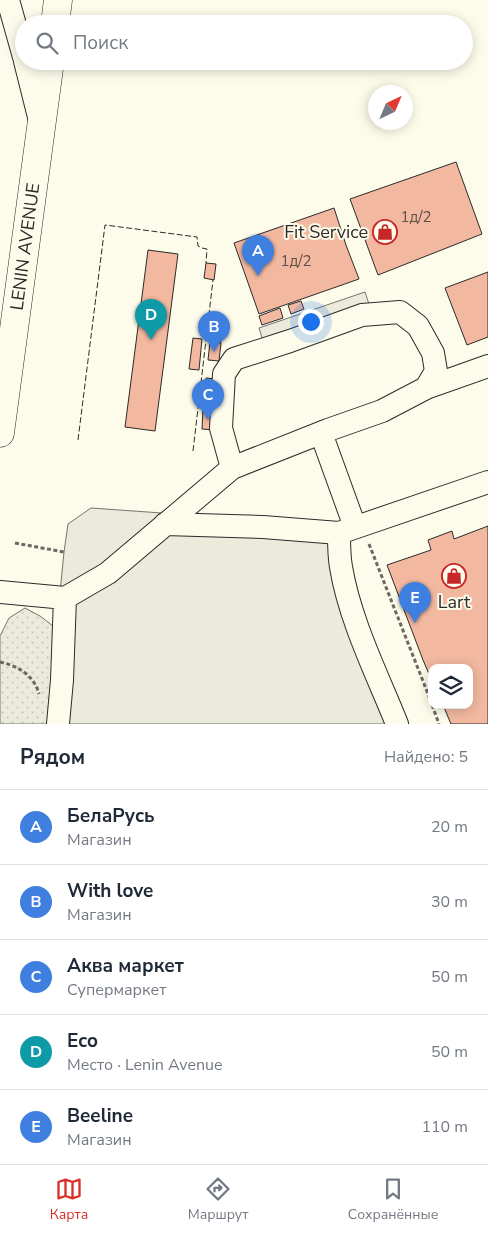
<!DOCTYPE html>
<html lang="ru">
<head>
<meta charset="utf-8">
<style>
	body { margin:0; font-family:"Nunito Sans",sans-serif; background:#f6f6f7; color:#1f2937 }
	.controls { position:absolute; right:15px; bottom:15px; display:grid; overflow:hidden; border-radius:10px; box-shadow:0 2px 12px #0003 }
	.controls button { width:45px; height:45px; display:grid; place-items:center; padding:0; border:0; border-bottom:1px solid #e0e1e3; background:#fff; color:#1f2937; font:25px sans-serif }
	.compass { position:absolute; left:368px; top:85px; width:45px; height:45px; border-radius:50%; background:#fff; box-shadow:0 2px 12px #0003; rotate:44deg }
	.you { position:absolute; left:310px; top:321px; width:18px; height:18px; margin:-12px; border:4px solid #fff; border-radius:50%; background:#1a73e8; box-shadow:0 0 0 8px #1a73e833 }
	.badge { display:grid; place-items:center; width:32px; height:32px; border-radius:50%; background:#d93025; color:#fff; font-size:16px; font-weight:700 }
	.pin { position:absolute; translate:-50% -41px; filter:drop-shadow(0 1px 2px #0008) }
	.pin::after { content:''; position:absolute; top:26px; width:18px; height:15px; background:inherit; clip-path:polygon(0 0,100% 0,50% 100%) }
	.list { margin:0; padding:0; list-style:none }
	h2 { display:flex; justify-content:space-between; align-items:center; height:65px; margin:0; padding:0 20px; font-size:21px }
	h2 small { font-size:16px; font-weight:400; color:#747a83 }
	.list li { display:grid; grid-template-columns:32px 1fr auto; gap:15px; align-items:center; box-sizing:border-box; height:75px; padding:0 20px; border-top:1px solid #e0e1e3 }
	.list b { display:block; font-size:19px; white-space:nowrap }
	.list p { margin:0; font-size:16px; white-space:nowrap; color:#747a83 }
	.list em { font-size:16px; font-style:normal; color:#747a83 }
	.icon { flex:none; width:28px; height:28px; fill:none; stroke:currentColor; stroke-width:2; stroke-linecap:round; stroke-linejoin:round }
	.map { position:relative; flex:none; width:488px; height:724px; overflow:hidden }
	.search { position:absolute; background:#fff; box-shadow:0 2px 12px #0003; left:15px; right:15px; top:15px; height:55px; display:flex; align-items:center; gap:12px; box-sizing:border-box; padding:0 18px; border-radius:28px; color:#747a83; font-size:19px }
	.sheet { height:440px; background:#fff }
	nav { display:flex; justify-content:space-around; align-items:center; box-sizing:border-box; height:70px; border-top:1px solid #e0e1e3; background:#fff; font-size:14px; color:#747a83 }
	nav a { display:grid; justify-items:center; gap:2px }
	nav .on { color:#d93025 }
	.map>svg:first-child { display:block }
	.grass { fill:url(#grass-dots); stroke:#74746e }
	.parking { fill:#eceadb; stroke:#74746e }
	.building { fill:#f2b8a0; stroke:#2b2b2b }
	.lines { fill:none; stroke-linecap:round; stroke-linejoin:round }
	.minor-casing { stroke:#2b2b2b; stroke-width:24 }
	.major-casing { stroke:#2b2b2b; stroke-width:29 }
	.path { stroke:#6a6964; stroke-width:3; stroke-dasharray:4 2.5; stroke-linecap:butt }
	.minor { stroke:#fdfbea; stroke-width:22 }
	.major { stroke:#fdfbea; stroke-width:28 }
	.fence { stroke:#2b2b2b; stroke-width:1; stroke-dasharray:6 2.5; stroke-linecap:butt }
	.labels { text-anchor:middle; stroke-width:4; stroke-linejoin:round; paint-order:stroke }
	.number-label { font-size:15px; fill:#5d4e48 }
	.poi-label { font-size:18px; fill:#2b2b2b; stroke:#fdfbea; text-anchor:end }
	.street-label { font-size:18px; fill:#2b2b2b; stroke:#fdfbea }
</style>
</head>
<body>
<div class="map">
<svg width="488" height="724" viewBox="0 0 488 724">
	<defs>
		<pattern id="grass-dots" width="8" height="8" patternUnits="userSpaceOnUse" patternTransform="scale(1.25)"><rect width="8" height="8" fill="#ecebdb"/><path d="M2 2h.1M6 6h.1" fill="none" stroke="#cbcabc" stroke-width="1.8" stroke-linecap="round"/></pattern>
	</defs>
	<rect width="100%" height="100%" fill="#fdfbea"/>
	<path class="grass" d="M25,608L40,616L53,626L51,724H0V636L9,618Z"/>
	<path class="parking" d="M365,292L369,304L263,341L259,328Z
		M91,508L332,525L397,724H51L55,643L64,552L68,524Z"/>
	<path class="building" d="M456,162L482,234L378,275L350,199Z
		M334,208L346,245L359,279L259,314L234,243Z
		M148,250L178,254L155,431L125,427Z
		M206,263L216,264L214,280L204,278Z
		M488,272V337L467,345L445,288Z
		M301,301L304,309L291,314L288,305Z
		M280,308L283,318L262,325L259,316Z
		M212,329L222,330L221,342L211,341Z
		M193,338L202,339L199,370L189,369Z
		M210,342L221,343L219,361L208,360Z
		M206,378L217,379L216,394L205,393Z
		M203,409L215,410L214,430L202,429Z
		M488,526V724H451L443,705H469V668H432V681L423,660L387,565L431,550L428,540L452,531L454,539Z"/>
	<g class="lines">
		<defs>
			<path id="minor" d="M8,0L24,57
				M25,61L40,121
				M426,388L488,366
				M321,433L355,527
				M165,524L263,527L339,533L488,482
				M339,533C339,544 339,556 341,567C350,621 377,674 397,724
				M0,592L65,598L108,573L232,468L328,430L382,411L426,388L436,371L433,353L418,326L400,312L362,315L290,341L234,359L224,374L221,428L232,468
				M58,724L62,680L65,598"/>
			<g id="major">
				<path d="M55,24L58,0"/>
				<path id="s1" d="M0,433L50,61"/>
			</g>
		</defs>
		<use href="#minor" class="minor-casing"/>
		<use href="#major" class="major-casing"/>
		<path class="path" d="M15,543L64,552
			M369,544L432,704
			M0,662C18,666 34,675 39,694
			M432,705L439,724"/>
		<use href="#minor" class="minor"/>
		<use href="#major" class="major"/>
		<path class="fence" d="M78,440L105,225L197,237L198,246L202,248L207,249L206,263
			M193,451L213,280"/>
	</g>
	<defs>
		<symbol id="shop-ring" viewBox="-11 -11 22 22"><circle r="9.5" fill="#fdfbea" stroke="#c62828" stroke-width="1.5"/><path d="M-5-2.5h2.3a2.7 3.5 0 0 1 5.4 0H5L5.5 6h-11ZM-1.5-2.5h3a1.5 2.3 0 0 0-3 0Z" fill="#c62828"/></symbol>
	</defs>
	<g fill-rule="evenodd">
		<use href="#shop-ring" x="371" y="218" width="28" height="28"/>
		<use href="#shop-ring" x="440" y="562" width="28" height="28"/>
	</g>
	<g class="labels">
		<g class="number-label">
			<text x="416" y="222">1д/2</text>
			<text x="296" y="266">1д/2</text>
		</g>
		<g class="poi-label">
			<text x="368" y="238">Fit Service</text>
			<text x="454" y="608" text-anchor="middle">Lart</text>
		</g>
		<g class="street-label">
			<text dy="6" stroke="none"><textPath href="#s1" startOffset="188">LENIN AVENUE</textPath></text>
		</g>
	</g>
</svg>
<div class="controls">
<button><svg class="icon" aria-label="layers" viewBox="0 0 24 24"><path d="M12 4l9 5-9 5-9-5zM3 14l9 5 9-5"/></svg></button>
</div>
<svg class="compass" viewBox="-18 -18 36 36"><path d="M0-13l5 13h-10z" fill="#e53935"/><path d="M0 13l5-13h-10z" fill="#747a83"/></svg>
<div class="you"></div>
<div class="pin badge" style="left:258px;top:276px;background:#3f7fe0">A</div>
<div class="pin badge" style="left:214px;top:352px;background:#3f7fe0">B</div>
<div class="pin badge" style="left:208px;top:420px;background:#3f7fe0">C</div>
<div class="pin badge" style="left:151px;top:340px;background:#0f9aa8">D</div>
<div class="pin badge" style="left:415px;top:623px;background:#3f7fe0">E</div>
<div class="search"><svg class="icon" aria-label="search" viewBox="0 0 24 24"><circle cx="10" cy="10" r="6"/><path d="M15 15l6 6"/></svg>Поиск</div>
</div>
<section class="sheet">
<h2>Рядом<small>Найдено: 5</small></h2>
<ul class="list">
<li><span class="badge" style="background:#3f7fe0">A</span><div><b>БелаРусь</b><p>Магазин</p></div><em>20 m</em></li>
<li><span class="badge" style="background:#3f7fe0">B</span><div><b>With love</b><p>Магазин</p></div><em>30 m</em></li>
<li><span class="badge" style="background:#3f7fe0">C</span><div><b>Аква маркет</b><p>Супермаркет</p></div><em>50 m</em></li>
<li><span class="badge" style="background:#0f9aa8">D</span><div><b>Eco</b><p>Место · Lenin Avenue</p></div><em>50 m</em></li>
<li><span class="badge" style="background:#3f7fe0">E</span><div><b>Beeline</b><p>Магазин</p></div><em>110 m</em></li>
</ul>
</section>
<nav>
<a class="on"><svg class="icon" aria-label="map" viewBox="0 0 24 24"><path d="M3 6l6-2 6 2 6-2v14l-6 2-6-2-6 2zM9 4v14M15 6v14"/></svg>Карта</a>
<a><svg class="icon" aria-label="directions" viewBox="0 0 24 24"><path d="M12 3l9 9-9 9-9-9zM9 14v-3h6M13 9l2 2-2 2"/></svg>Маршрут</a>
<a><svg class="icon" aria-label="saved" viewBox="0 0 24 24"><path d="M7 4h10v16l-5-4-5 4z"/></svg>Сохранённые</a>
</nav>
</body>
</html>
